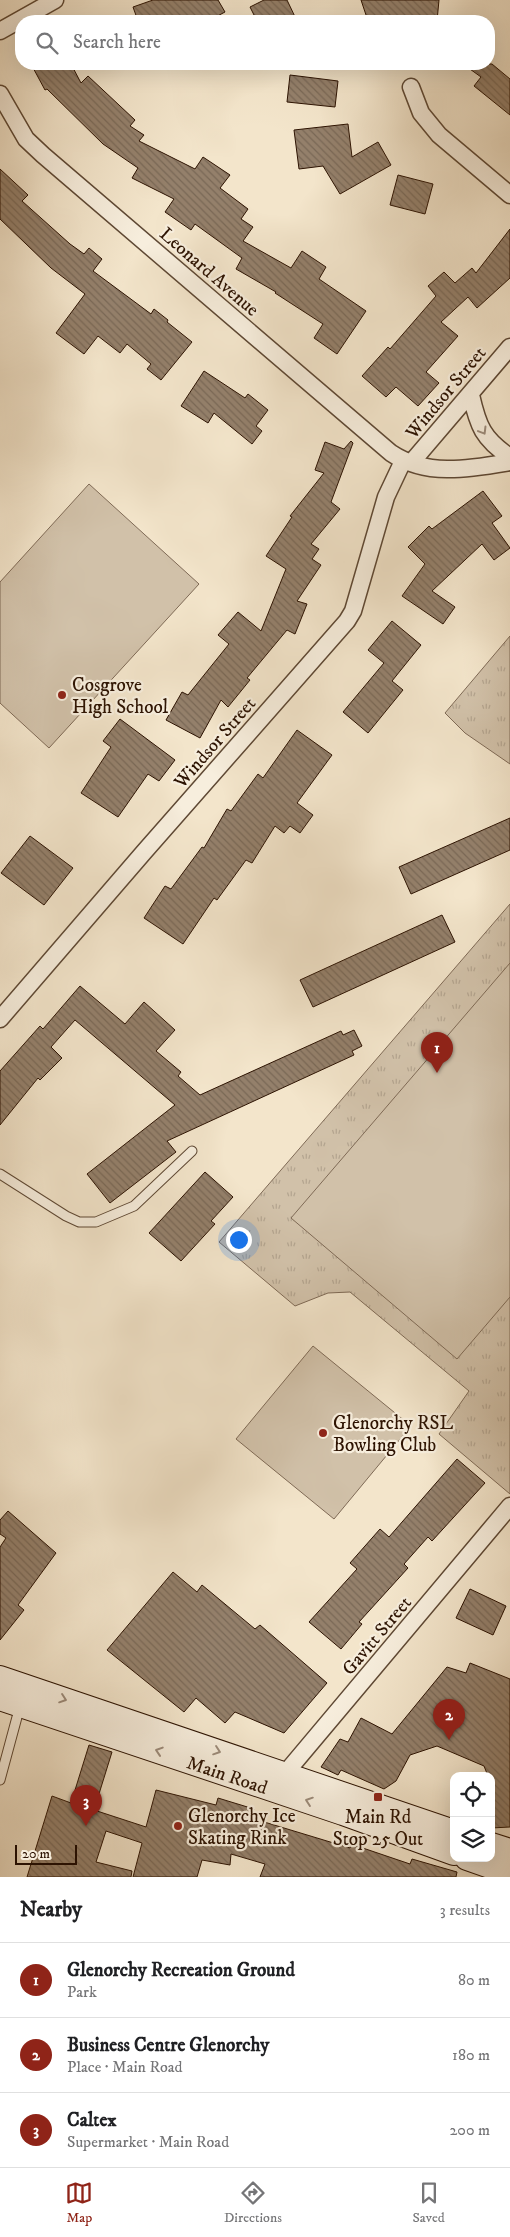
<!DOCTYPE html>
<html lang="en">
<head>
<meta charset="utf-8">
<style>
	body { margin:0; font-family:"IM FELL DW Pica",serif; background:#f2f2f2; color:#202124 }
	.controls { position:absolute; right:15px; bottom:15px; display:grid; overflow:hidden; border-radius:10px; box-shadow:0 5px 20px #0002 }
	.controls button { width:45px; height:45px; display:grid; place-items:center; padding:0; border:0; border-bottom:1px solid #e0e0e0; background:#fff; color:#202124; font:25px sans-serif }
	.scale { position:absolute; left:15px; bottom:12px; width:62px; box-sizing:border-box; padding-left:5px; border:2px solid #2d1302; border-top:0; font-size:14px; line-height:18px; white-space:nowrap; color:#2d1302; -webkit-text-stroke:4px #f7eedd; paint-order:stroke }
	.you { position:absolute; left:238px; top:1239px; width:18px; height:18px; margin:-12px; border:4px solid #fff; border-radius:50%; background:#1a73e8; box-shadow:0 0 0 8px #1a73e833 }
	.badge { display:grid; place-items:center; width:32px; height:32px; border-radius:50%; background:#8f2418; color:#fff; font-size:16px; font-weight:700 }
	.pin { position:absolute; translate:-50% -41px; filter:drop-shadow(0 1px 2px #0008) }
	.pin::after { content:''; position:absolute; top:26px; width:18px; height:15px; background:inherit; clip-path:polygon(0 0,100% 0,50% 100%) }
	.list { margin:0; padding:0; list-style:none }
	h2 { display:flex; justify-content:space-between; align-items:center; height:65px; margin:0; padding:0 20px; font-size:21px }
	h2 small { font-size:16px; font-weight:400; color:#757577 }
	.list li { display:grid; grid-template-columns:32px 1fr auto; gap:15px; align-items:center; box-sizing:border-box; height:75px; padding:0 20px; border-top:1px solid #e0e0e0 }
	.list b { display:block; font-size:19px; white-space:nowrap }
	.list p { margin:0; font-size:16px; white-space:nowrap; color:#757577 }
	.list em { font-size:16px; font-style:normal; color:#757577 }
	.icon { flex:none; width:28px; height:28px; fill:none; stroke:currentColor; stroke-width:2; stroke-linecap:round; stroke-linejoin:round }
	.map { position:relative; flex:none; width:510px; height:1877px; overflow:hidden }
	.search { position:absolute; background:#fff; box-shadow:0 5px 20px #0002; left:15px; right:15px; top:15px; height:55px; display:flex; align-items:center; gap:12px; box-sizing:border-box; padding:0 18px; border-radius:20px; color:#757577; font-size:19px }
	.sheet { height:290px; background:#fff }
	nav { display:flex; justify-content:space-around; align-items:center; box-sizing:border-box; height:70px; border-top:1px solid #e0e0e0; background:#fff; font-size:14px; color:#757577 }
	nav a { display:grid; justify-items:center; gap:2px }
	nav .on { color:#8f2418 }
	.map>svg:first-child { display:block }
	.park { fill:url(#park-tufts); stroke:#7f6a56 }
	.pitch { fill:#d1c1a9; stroke:#7f6a56 }
	.building { fill:url(#building-back-hatch); stroke:#2d1302 }
	.lines { fill:none; stroke-linecap:round; stroke-linejoin:round }
	.service-casing { stroke:#5e4834; stroke-width:11 }
	.minor-casing { stroke:#5e4834; stroke-width:19 }
	.secondary-casing { stroke:#2d1302; stroke-width:26 }
	.service { stroke:#f7eedd; stroke-width:9 }
	.minor { stroke:#f7eedd; stroke-width:16 }
	.secondary { stroke:#f7eedd; stroke-width:24 }
	.oneway { stroke:#9c8b7a }
	.poi-dot { fill:#8f2418; stroke:#f7eedd; stroke-width:2 }
	.labels { text-anchor:middle; stroke-width:4.5; stroke-linejoin:round; paint-order:stroke }
	.street-label { font-size:19px; fill:#2d1302; stroke:#f7eedd }
	.poi-label { font-size:19px; fill:#2d1302; stroke:#f7eedd; text-anchor:start }
</style>
</head>
<body>
<div class="map">
<svg width="510" height="1877" viewBox="0 0 510 1877">
	<defs>
		<pattern id="park-tufts" width="24" height="20" patternUnits="userSpaceOnUse" patternTransform="scale(1.25)"><rect width="24" height="20" fill="#d1c1a9"/><path d="M3 7l-1-3M5 7V3M7 7l1-3M15 17l-1-3M17 17v-4M19 17l1-3" fill="none" stroke="#b4a590"/></pattern>
		<pattern id="building-back-hatch" width="6" height="6" patternUnits="userSpaceOnUse" patternTransform="scale(1.25)"><rect width="6" height="6" fill="#94806b"/><path d="M-1 5l2 2M0 0l6 6M5-1l2 2" fill="none" stroke="#796856"/></pattern>
	</defs>
	<rect width="100%" height="100%" fill="#f3e5cb"/>
	<filter id="stains"><feTurbulence type="fractalNoise" baseFrequency=".004" numOctaves="4"/><feColorMatrix values="0 0 0 0 .2 0 0 0 0 .09 0 0 0 0 .02 0 0 0 .5 -.17"/></filter>
	<radialGradient id="worn" r=".72"><stop offset=".6" stop-color="#630" stop-opacity="0"/><stop offset="1" stop-color="#630" stop-opacity=".3"/></radialGradient>
	<path class="park" d="M510,636V764L465,733L445,713Z
		M510,904V1494L439,1434L469,1391L350,1292L328,1293L295,1306L219,1242Z"/>
	<path class="pitch" d="M89,484L199,584L49,748L0,703V582Z
		M510,963V1297L457,1359L291,1218Z
		M313,1346L411,1426L334,1519L236,1439Z"/>
	<path class="building" d="M153,0H218L225,12L208,21H138L133,7Z
		M264,0H287L297,21H257L250,7Z
		M361,0H439L437,21H368Z
		M31,64H71L81,83L88,76L135,120L130,126L144,135L139,141L195,169L203,157L230,175L220,188L248,209L241,219L253,227L243,241L291,268L302,251L326,267L319,279L366,311L337,354L314,338L323,324L275,293L276,292L236,269L242,258L195,224L191,230L165,212L174,199L132,178L138,168L103,144L47,89L45,90Z
		M463,64H492L510,79V115L474,86L481,77Z
		M290,75L338,81L335,107L287,102Z
		M348,124L352,157L378,142L391,165L340,194L323,166L299,169L294,130Z
		M0,169L28,195L22,201L70,244L84,254L89,248L102,259L93,271L151,314L154,309L168,320L167,322L192,342L161,380L147,369L151,364L127,344L120,353L98,336L84,354L56,333L85,294L51,268L0,219Z
		M398,175L433,184L425,214L390,205Z
		M510,229V278L477,308L468,297L441,322L458,336L426,372L439,383L418,406L396,387L386,397L362,376L388,347L390,349L436,296L428,286L444,272L455,283L472,268L476,273Z
		M204,371L245,398L248,394L268,410L256,426L262,431L252,444L214,413L208,423L181,406Z
		M351,441L353,443L331,502L340,509L311,544L319,549L312,559L321,565L297,601L307,604L295,634L287,630L247,678L250,680L228,707L221,700L200,738L166,720L182,692L188,695L229,644L218,635L238,612L261,631L286,569L266,556L292,517L290,516L324,473L315,470L325,442L344,449Z
		M483,491L502,516L492,523L510,548L494,560L482,544L432,591L455,607L443,624L402,596L425,564L408,547L429,526L432,529Z
		M392,621L421,645L392,681L403,690L368,733L343,712L384,663L368,650Z
		M120,719L175,760L159,781L148,774L118,817L81,793L111,747L103,741Z
		M297,730L332,755L297,803L313,815L300,833L290,826L284,833L275,826L252,863L246,860L217,900L214,898L183,944L144,918L165,886L171,889L202,847L204,848L227,809L231,811L258,774L263,778Z
		M510,818V850L411,894L399,867Z
		M30,836L73,868L44,905L1,873Z
		M442,915L455,942L313,1007L300,980Z
		M80,986L125,1024L144,1002L175,1030L156,1051L181,1072L178,1076L200,1095L341,1031L343,1035L354,1030L362,1046L352,1051L354,1055L167,1141L176,1152L110,1203L87,1174L175,1105L75,1020L51,1047L62,1058L40,1080L38,1078L0,1125V1071L40,1026L43,1029Z
		M205,1172L233,1197L211,1221L215,1224L181,1261L149,1233Z
		M457,1459L485,1483L432,1541L428,1537L404,1564L408,1568L359,1622L362,1624L341,1649L309,1622L357,1569L350,1563L380,1529L389,1537Z
		M8,1511L56,1553L18,1605L24,1610L0,1640V1547L6,1538L0,1534V1520Z
		M173,1572L197,1592L202,1585L255,1629L260,1625L327,1683L284,1733L235,1712L225,1723L196,1698L184,1712L107,1650Z
		M470,1589L506,1606L493,1635L456,1618Z
		M470,1663L510,1679V1827L491,1828V1776H488L484,1766L437,1746L410,1755L396,1781L384,1789L341,1770L338,1775L321,1767L340,1739L348,1742L361,1718L392,1734L447,1667L466,1673Z
		M89,1745L112,1752L94,1810L146,1827L156,1790L216,1805L218,1798L254,1809L251,1818L350,1848L351,1844L410,1864L412,1859L457,1872L456,1877H260L265,1864L231,1854L230,1865L202,1860L197,1877H133L142,1843L106,1831L96,1862L132,1871L131,1877H27L52,1796L71,1803Z"/>
	<g class="lines">
		<defs>
			<path id="service" d="M0,1174L66,1216L79,1222H96L134,1206L192,1151
				M0,1780L20,1706"/>
			<path id="minor" d="M0,31L55,0
				M411,87L421,113L439,135L510,195
				M0,94L26,139L43,155L391,453C427,477 469,469 510,462
				M471,395C478,426 483,439 510,457
				M411,463L510,347
				M0,1019L144,852L347,621L353,611L386,497L403,461
				M278,1782L510,1506"/>
			<g id="secondary">
				<path d="M0,1678L454,1832"/>
				<path id="s1" d="M0,1698L343,1813L454,1853"/>
				<path d="M491,1845L510,1851"/>
				<path d="M467,1858L510,1873"/>
			</g>
		</defs>
		<use href="#service" class="service-casing"/>
		<use href="#minor" class="minor-casing"/>
		<use href="#secondary" class="secondary-casing"/>
		<use href="#service" class="service"/>
		<use href="#minor" class="minor"/>
		<use href="#secondary" class="secondary"/>
	</g>
	<defs><path id="oneway-chevron" d="M-2-3.5L2.5 0L-2 3.5" fill="none" stroke-width="1.6" stroke-linecap="round" stroke-linejoin="round" transform="scale(1.25)"/></defs>
	<g class="oneway">
		<use href="#oneway-chevron" transform="translate(483 431) rotate(59)"/>
		<use href="#oneway-chevron" transform="translate(63 1699) rotate(19)"/>
		<use href="#oneway-chevron" transform="translate(159 1751) rotate(-162)"/>
		<use href="#oneway-chevron" transform="translate(217 1751) rotate(19)"/>
		<use href="#oneway-chevron" transform="translate(309 1801) rotate(-161)"/>
	</g>
	<g class="poi-dot">
		<circle cx="62" cy="695" r="5"/>
		<circle cx="323" cy="1433" r="5"/>
		<rect x="373" y="1792" width="10" height="10" rx="2.5"/>
		<circle cx="178" cy="1826" r="5"/>
	</g>
	<g class="labels">
		<g class="street-label">
			<text transform="translate(210 271) rotate(41)" y="7">Leonard Avenue</text>
			<text transform="translate(445 392) rotate(-50)" y="7">Windsor Street</text>
			<text transform="translate(214 742) rotate(-49)" y="7">Windsor Street</text>
			<text transform="translate(376 1635) rotate(-50)" y="7">Gavitt Street</text>
			<text dy="7" stroke="none"><textPath href="#s1" startOffset="240">Main Road</textPath></text>
		</g>
		<g class="poi-label">
			<text x="72" y="691">Cosgrove<tspan x="72" dy="22">High School</tspan></text>
			<text x="333" y="1429">Glenorchy RSL<tspan x="333" dy="22">Bowling Club</tspan></text>
			<text x="188" y="1822">Glenorchy Ice<tspan x="188" dy="22">Skating Rink</tspan></text>
			<text x="378" y="1823" text-anchor="middle">Main Rd<tspan x="378" dy="22">Stop 25 Out</tspan></text>
		</g>
	</g>
	<rect width="100%" height="100%" filter="url(#stains)"/>
	<rect width="100%" height="100%" fill="url(#worn)"/>
</svg>
<div class="controls">
<button><svg class="icon" aria-label="locate" viewBox="0 0 24 24"><circle cx="12" cy="12" r="6"/><path d="M12 2v4M12 18v4M2 12h4M18 12h4"/></svg></button>
<button><svg class="icon" aria-label="layers" viewBox="0 0 24 24"><path d="M12 4l9 5-9 5-9-5zM3 14l9 5 9-5"/></svg></button>
</div>
<div class="scale">20 m</div>
<div class="you"></div>
<div class="pin badge" style="left:437px;top:1073px">1</div>
<div class="pin badge" style="left:449px;top:1740px">2</div>
<div class="pin badge" style="left:86px;top:1826px">3</div>
<div class="search"><svg class="icon" aria-label="search" viewBox="0 0 24 24"><circle cx="10" cy="10" r="6"/><path d="M15 15l6 6"/></svg>Search here</div>
</div>
<section class="sheet">
<h2>Nearby<small>3 results</small></h2>
<ul class="list">
<li><span class="badge">1</span><div><b>Glenorchy Recreation Ground</b><p>Park</p></div><em>80 m</em></li>
<li><span class="badge">2</span><div><b>Business Centre Glenorchy</b><p>Place · Main Road</p></div><em>180 m</em></li>
<li><span class="badge">3</span><div><b>Caltex</b><p>Supermarket · Main Road</p></div><em>200 m</em></li>
</ul>
</section>
<nav>
<a class="on"><svg class="icon" aria-label="map" viewBox="0 0 24 24"><path d="M3 6l6-2 6 2 6-2v14l-6 2-6-2-6 2zM9 4v14M15 6v14"/></svg>Map</a>
<a><svg class="icon" aria-label="directions" viewBox="0 0 24 24"><path d="M12 3l9 9-9 9-9-9zM9 14v-3h6M13 9l2 2-2 2"/></svg>Directions</a>
<a><svg class="icon" aria-label="saved" viewBox="0 0 24 24"><path d="M7 4h10v16l-5-4-5 4z"/></svg>Saved</a>
</nav>
</body>
</html>
